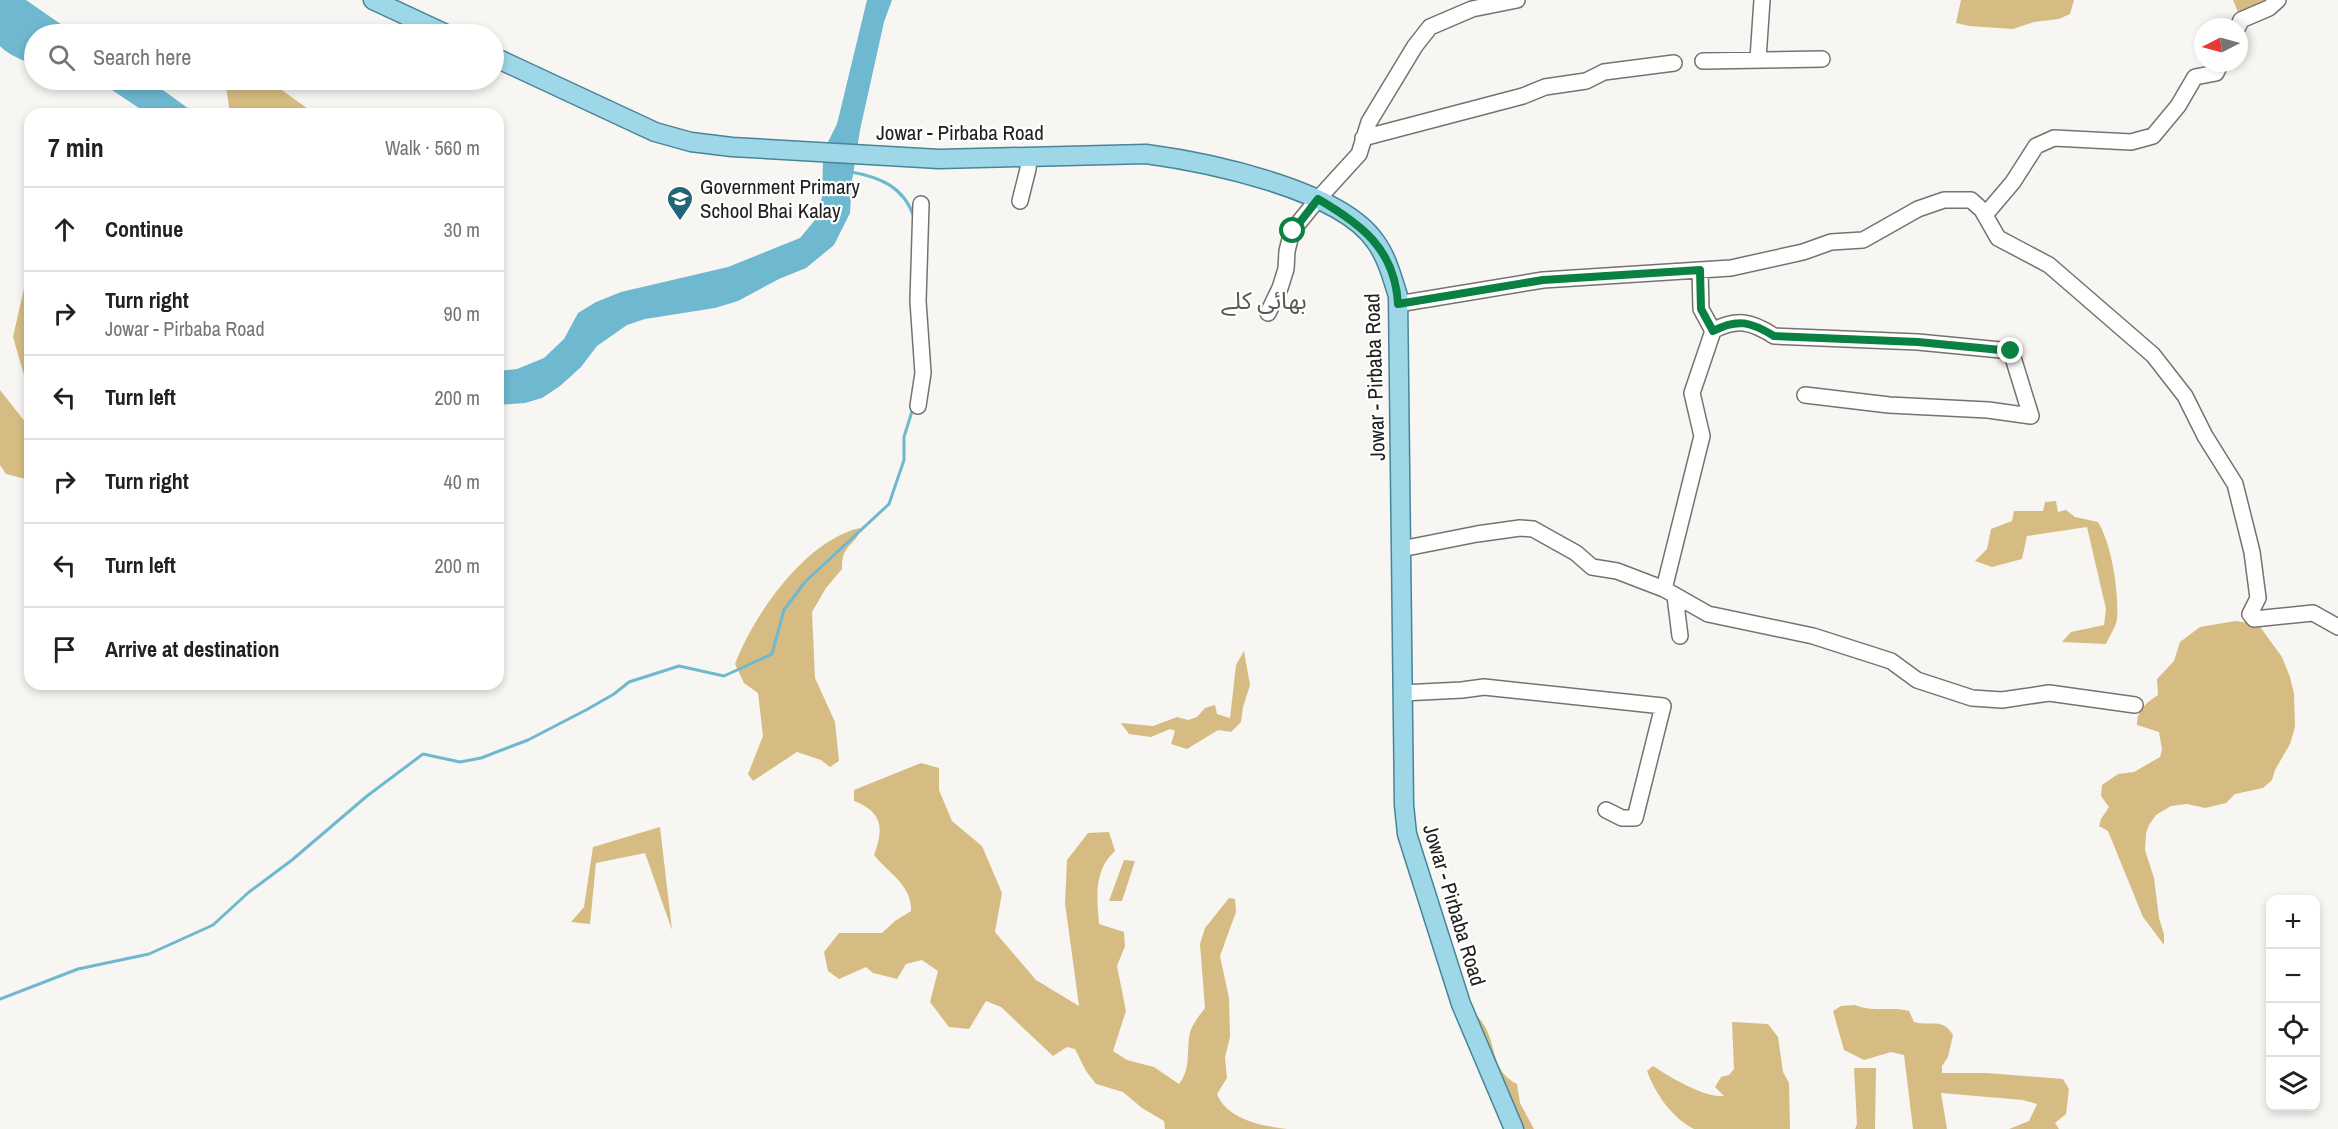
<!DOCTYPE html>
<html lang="en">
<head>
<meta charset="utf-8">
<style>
	body { margin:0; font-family:"Archivo Narrow","Noto Sans Arabic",sans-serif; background:#f6f6f6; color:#202124 }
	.controls { position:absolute; right:18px; bottom:18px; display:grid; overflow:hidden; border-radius:12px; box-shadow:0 3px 9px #0003 }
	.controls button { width:54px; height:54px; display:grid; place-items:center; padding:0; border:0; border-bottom:2px solid #e0e0e0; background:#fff; color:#202124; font:30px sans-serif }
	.compass { position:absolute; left:2194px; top:18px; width:54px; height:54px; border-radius:50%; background:#fff; box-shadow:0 3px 9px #0003; rotate:264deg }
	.stop { position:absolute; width:18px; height:18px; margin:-14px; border:4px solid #0b8043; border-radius:50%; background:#fff }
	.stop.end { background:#0b8043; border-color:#fff; box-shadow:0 2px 6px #0008 }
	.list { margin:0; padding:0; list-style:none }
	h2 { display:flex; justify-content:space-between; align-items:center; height:78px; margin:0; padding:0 24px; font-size:26px }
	h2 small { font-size:20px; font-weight:400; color:#757577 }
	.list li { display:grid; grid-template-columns:39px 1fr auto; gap:18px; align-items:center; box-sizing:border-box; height:84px; padding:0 24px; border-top:2px solid #e0e0e0 }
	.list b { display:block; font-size:22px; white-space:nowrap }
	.list p { margin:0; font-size:20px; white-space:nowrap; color:#757577 }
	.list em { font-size:20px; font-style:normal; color:#757577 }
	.icon { flex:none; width:33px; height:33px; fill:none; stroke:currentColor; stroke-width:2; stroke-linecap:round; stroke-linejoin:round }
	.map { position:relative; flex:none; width:2338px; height:1129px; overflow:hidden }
	.search { position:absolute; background:#fff; box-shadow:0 3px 9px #0003; left:24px; top:24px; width:480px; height:66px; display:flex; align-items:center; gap:15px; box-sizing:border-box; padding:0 21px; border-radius:33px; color:#757577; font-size:22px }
	.panel { position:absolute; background:#fff; box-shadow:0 3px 9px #0003; left:24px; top:108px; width:480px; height:582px; border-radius:18px }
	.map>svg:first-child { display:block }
	.forest { fill:#d6bc82 }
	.water { fill:#6eb8d0 }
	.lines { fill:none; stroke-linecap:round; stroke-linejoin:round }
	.stream { stroke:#6eb8d0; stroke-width:3 }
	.minor-casing { stroke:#757370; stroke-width:18 }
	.major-casing { stroke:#478598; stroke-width:21 }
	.minor { stroke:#fff; stroke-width:15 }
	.major { stroke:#9dd7e8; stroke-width:18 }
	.route { stroke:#0b8043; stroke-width:8 }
	.labels { text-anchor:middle; stroke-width:4.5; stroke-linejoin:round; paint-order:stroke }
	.street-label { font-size:21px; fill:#21201f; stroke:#fff }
	.poi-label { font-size:21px; fill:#21201f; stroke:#fff; text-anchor:start }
	.quarter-label { font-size:24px; fill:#595854; stroke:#fff }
</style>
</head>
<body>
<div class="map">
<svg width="2338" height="1129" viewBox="0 0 2338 1129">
	<rect width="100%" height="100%" fill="#f8f6f2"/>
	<path class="forest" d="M1961,0H2074L2070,14L2059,19L2034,22L2013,29L1969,26L1956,23Z
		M2233,0H2273L2240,17Z
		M225,80H268L315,114H230Z
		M30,262V396L13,337Z
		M0,390L30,428V480L6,474L0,465Z
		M2056,501L2058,512L2066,510L2075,517L2098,522C2112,545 2119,592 2117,619C2116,627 2109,637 2106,644L2062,642L2071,632L2104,625L2106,609L2087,527L2027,536L2022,559L1992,567L1975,561L1987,549L1991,529L2012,521L2014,511H2043L2045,502Z
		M860,528C858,545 841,543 842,569L826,588L812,612L815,678L835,722L839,761L830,767L821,760L797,752L753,781L748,774L763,736L758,693L744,683L735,664C754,614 806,540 860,528Z
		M2235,621L2258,624L2282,657L2290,677L2294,694L2295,727L2290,744L2275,770L2272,780L2263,788L2235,794L2226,803L2205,808L2187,804L2171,806L2156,815L2149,825L2146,833L2145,850L2154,878L2159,918L2164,934V945L2143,917L2108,831L2099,826L2101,819L2109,807L2101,796L2102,785L2118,774L2134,772L2160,757L2162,749L2159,732L2137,725C2137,710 2146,703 2158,695L2157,679L2174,661L2180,642L2200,627Z
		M1244,651L1250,685L1243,707L1241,722L1231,732L1218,730L1187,749L1171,744L1175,731L1170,729L1151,737L1129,734L1121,723L1153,726L1177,717L1188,720L1197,717L1205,708L1215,705L1217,714L1230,718L1236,665Z
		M921,763L939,768V790L952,821L982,846L1002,893L995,932L1036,980L1079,1006L1065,903L1067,860L1088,833L1109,832L1115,851C1093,871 1097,898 1099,924L1124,932L1125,946L1117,966L1126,1011L1113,1051L1127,1060L1154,1067L1179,1084C1190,1070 1187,1055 1189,1038C1190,1027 1198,1017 1205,1008L1200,944L1205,928L1229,898L1235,899L1236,912L1220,956L1229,998L1230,1037L1225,1057L1227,1078L1217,1094C1227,1120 1263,1126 1287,1129H1165L1164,1121L1142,1108L1123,1092L1096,1084L1086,1071L1075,1049L1067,1047L1053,1056L1001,1007L986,1001L969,1029L949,1027L930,1002L938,971L922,960L906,964L897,979L873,973L866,967L839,979L828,971L824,952L839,933H882L895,921L911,911C912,885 889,874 874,855C884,829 883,812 854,801V790Z
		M660,827L672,930L645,853L596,863L590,924L571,922L584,907L593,847Z
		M1124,860L1135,861L1122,901H1109Z
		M1855,1005C1876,1013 1889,1006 1909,1011L1914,1022C1931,1027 1942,1017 1953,1035L1948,1057L1942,1066V1073H1987L2063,1079L2069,1089L2066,1114L2055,1123L2059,1129H2009L2029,1121L2037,1104L2023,1100L1941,1093L1947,1129H1913L1904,1055L1891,1052L1864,1060L1844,1050L1833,1011L1841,1006Z
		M1468,1007C1474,1013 1480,1018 1484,1025C1497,1046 1491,1071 1517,1084L1520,1103L1534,1129H1517Z
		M1732,1022L1768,1024L1778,1037L1783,1072L1789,1083L1790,1129H1694C1672,1118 1655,1093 1647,1071L1653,1066C1670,1077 1704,1098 1724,1096L1715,1087L1721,1077L1729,1075L1734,1069Z
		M1854,1068H1876L1875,1129H1855L1857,1124Z"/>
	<path class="water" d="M0,0H26L75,34H34V65C23,60 8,55 0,46Z
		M867,0H892L884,22L860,130L852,181L850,213L834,245L806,268L779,279L738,301L715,308L645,319L627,325L597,346L581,367L560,386L542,398L525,403L498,405V371L517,369L544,358L564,339L578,313L596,302L621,292L728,267L800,238L815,220L822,197L823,160L828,142L837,124Z
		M97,80H149L196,114H148Z"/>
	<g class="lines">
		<path class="stream" d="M851,172C880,177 904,187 914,217
			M0,999L78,969L149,954L213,925L249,892L292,860L367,796L423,754L460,762L481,758L528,740L586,710L614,694L629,682L679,666L724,676L772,654L784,610L805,582L889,504L904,460V437L913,408"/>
		<defs>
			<path id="minor" d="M2238,27L2241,20L2269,8L2278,0
				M1758,59L1762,0
				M1703,61L1822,59
				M1363,138L1523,96L1545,87L1586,81L1604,72L1674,63
				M1020,201L1028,169L1029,156
				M1985,215L2013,182L2036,146L2054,138L2131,142L2153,136L2178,106L2195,77L2216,73L2221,63
				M1398,304L1543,280L1731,268L1803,252L1831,242L1863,240L1918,209L1944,200H1971L1982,210L1998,238L2049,265L2153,355L2185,396L2205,436L2235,484L2252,552L2258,598L2250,614L2254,619L2313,613L2338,627
				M1268,313L1280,288L1286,269L1287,251L1292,231L1318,199L1359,154L1369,122L1415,46L1430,27L1472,9L1517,0
				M1712,331C1737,318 1751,321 1774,336L1918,342L2011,351L2031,416L1988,410L1889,405L1805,395
				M918,406L923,373L918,301L921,204
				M1401,549L1477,534L1520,528L1533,529L1576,553L1592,567L1617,571L1664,589L1702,436L1692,393L1713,331L1701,309L1700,270
				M1664,589L1708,614L1813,636L1891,661L1917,680L1972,698L2002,700L2049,693L2135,705
				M1675,596L1680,636
				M1402,693L1462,690L1484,687L1663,706L1635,818H1622L1606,810"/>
			<path id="major" d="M373,0L446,34
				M494,57L655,132L691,142L732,147L939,159L1146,154C1206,162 1339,189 1375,241C1387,257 1392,277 1398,296L1404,805L1407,834L1461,1004L1514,1129"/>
		</defs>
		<use href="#minor" class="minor-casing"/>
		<use href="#major" class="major-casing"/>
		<use href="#minor" class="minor"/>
		<use href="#major" class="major"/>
	</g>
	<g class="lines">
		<path class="route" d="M1293,231L1318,199C1361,224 1395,249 1398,304L1543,280L1700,270L1701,309L1713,331C1738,318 1751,322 1774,336L1918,342L2011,351"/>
	</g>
	<defs>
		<symbol id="school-pin" viewBox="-11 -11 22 30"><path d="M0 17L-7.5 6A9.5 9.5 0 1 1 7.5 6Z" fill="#226578" stroke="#fff"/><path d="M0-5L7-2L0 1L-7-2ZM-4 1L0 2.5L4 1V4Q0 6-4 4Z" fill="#fff"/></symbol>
	</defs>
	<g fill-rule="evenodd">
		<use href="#school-pin" x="665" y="184" width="30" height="40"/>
	</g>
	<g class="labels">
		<g class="street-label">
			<text x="960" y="140">Jowar - Pirbaba Road</text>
			<text transform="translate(1375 377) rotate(-92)" y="7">Jowar - Pirbaba Road</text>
			<text transform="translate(1454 905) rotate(73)" y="7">Jowar - Pirbaba Road</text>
		</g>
		<g class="poi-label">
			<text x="700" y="194">Government Primary<tspan x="700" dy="24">School Bhai Kalay</tspan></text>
		</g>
		<g class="quarter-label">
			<text x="1264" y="309">بھائی كلے</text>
		</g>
	</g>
</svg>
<div class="controls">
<button>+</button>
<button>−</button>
<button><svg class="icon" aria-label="locate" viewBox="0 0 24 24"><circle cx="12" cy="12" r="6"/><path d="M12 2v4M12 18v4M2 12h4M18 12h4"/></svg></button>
<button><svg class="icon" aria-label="layers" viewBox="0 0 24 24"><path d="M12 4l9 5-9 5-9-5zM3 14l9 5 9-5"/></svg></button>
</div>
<svg class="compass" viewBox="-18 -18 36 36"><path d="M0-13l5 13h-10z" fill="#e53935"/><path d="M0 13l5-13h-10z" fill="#757577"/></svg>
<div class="stop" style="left:1293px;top:231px"></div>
<div class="stop end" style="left:2011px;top:351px"></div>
<div class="search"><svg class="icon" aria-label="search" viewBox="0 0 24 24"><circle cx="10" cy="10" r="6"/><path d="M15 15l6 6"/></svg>Search here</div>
<section class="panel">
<h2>7 min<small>Walk · 560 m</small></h2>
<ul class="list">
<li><svg class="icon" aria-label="ahead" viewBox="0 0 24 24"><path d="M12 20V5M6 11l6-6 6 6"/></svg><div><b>Continue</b></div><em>30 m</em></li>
<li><svg class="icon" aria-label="right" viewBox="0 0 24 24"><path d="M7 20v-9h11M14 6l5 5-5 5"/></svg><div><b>Turn right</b><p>Jowar - Pirbaba Road</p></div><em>90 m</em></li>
<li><svg class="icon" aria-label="left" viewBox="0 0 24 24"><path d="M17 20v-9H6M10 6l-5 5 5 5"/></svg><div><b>Turn left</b></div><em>200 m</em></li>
<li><svg class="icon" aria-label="right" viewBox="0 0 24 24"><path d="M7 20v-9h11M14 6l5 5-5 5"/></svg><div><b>Turn right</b></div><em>40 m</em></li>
<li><svg class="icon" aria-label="left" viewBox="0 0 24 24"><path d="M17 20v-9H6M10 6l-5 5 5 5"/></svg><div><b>Turn left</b></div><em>200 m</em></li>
<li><svg class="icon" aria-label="arrive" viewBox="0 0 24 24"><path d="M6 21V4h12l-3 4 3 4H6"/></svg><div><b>Arrive at destination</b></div></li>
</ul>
</section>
</div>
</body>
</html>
